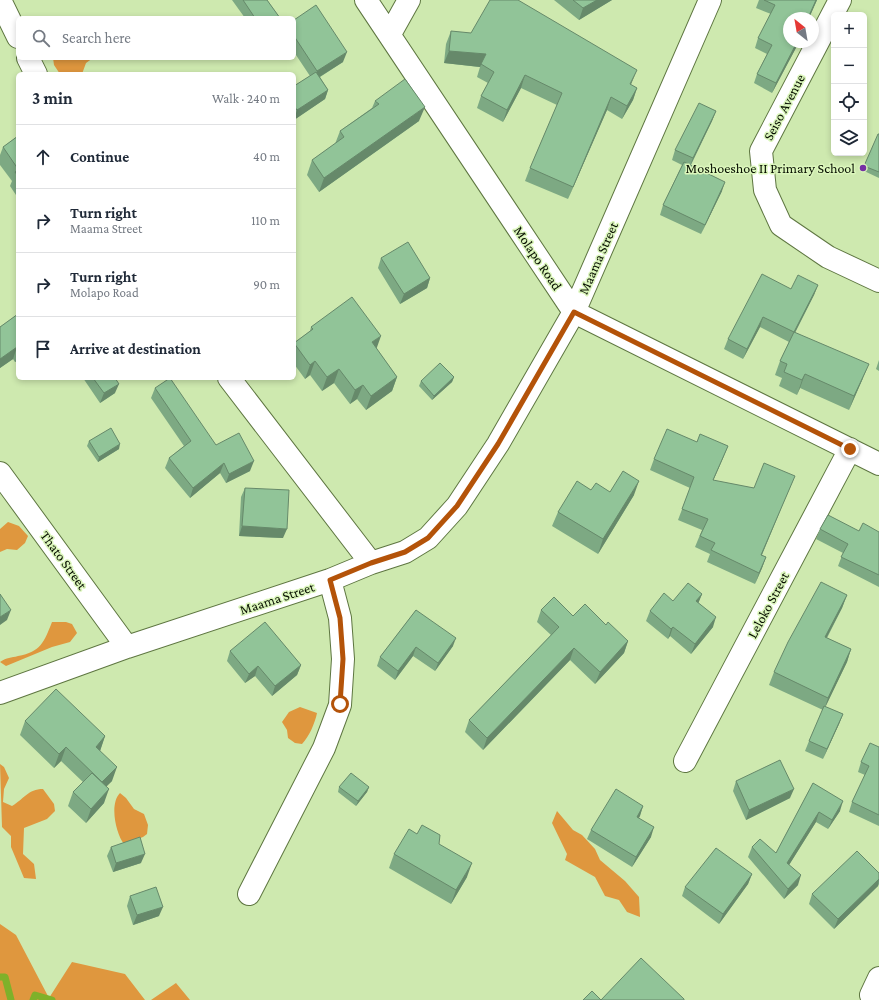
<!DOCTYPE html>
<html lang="en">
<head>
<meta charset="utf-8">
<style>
	body { margin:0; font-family:"Crimson Pro",serif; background:#f6f6f7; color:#1f2937 }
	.controls { position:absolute; right:12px; top:12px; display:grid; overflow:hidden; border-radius:6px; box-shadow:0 2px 6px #0003 }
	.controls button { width:36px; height:36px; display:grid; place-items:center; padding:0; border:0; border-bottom:1px solid #e0e1e3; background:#fff; color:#1f2937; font:20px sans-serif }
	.compass { position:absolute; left:783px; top:12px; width:36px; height:36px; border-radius:50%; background:#fff; box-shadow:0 2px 6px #0003; rotate:329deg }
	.stop { position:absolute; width:12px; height:12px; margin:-9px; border:3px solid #b45309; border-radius:50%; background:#fff }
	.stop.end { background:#b45309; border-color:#fff; box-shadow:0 1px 4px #0008 }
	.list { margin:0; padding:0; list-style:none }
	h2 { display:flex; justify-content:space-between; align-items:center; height:52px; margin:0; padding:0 16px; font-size:17px }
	h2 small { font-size:13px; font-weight:400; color:#747a83 }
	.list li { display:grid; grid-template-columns:26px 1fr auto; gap:12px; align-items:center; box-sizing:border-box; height:64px; padding:0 16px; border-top:1px solid #e0e1e3 }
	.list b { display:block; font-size:15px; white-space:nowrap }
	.list p { margin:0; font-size:13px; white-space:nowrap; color:#747a83 }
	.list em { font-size:13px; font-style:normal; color:#747a83 }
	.icon { flex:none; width:22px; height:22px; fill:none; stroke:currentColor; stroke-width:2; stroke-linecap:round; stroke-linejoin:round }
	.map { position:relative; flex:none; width:879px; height:1000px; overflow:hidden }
	.search { position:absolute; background:#fff; box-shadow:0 2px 6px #0003; left:16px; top:16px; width:280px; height:44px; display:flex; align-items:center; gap:10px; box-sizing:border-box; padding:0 14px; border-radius:6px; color:#747a83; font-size:15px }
	.panel { position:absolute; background:#fff; box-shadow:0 2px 6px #0003; left:16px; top:72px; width:280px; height:308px; border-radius:6px }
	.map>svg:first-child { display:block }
	.forest { fill:#df973e }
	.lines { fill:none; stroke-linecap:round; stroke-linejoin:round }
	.stream { stroke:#7fb12a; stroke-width:7 }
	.street-casing { stroke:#5e7641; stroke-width:24 }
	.street { stroke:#fff; stroke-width:22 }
	.wall { fill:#7da983 }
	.shaded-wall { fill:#66896a }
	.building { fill:#91c498; stroke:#66896a }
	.route { stroke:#b45309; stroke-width:5 }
	.poi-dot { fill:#7630a4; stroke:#dbf6bb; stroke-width:1.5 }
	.labels { text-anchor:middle; stroke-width:3; stroke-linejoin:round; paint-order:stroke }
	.street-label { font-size:14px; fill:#070f00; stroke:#dbf6bb }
	.poi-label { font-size:14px; fill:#070f00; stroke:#dbf6bb; text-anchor:end }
</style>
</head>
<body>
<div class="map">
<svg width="879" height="1000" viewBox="0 0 879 1000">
	<rect width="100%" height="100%" fill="#cee9af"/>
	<path class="forest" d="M53,58H93L86,63L82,74H60L54,65Z
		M8,522L19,526L28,536L25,543L17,550L7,549L0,552V529Z
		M52,622H66L72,624L77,633L70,642L52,647L6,666L0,662C7,657 11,658 18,656C41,652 44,642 52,622Z
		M300,707L317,713C315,723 309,737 302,744L295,743L288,738L287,730L282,722L289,712Z
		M0,764L4,767L9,778L4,789L3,802L12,806C24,799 28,789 43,789L54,804L55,811L47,819L24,828L23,854L34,864L36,879L24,878L11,847V836L2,827Z
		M120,793L126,798L134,809L144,814L148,825L147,834L143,837L124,844C116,834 109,804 120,793Z
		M557,811L573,830L582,835L595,849L600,860L625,881L639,897L640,917L627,912L619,900L605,896L595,877L565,860L567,854L552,823Z
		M0,924L16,935L49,998L72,962L125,974L145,1000H0Z
		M176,983L190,1000H151Z"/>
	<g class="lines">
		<path class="stream" d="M0,977H5L11,1000
			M33,1000L35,995L52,1000"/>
		<defs>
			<path id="street" d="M0,0L18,37
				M366,0L574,312L879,464
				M840,0L761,151L765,190L781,225L828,257L879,281
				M390,34L409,0
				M28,58L36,74
				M229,378L371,563
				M0,473L127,647
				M0,693L127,647L330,580L371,563L405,552L428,538L457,506L498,444L574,312L710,0
				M685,761L850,449
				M249,894L324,748L340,705L343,659L340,618L330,580
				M871,995L879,978"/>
		</defs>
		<use href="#street" class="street-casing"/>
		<use href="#street" class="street"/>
	</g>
	<path class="wall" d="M232,0H267L280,18H245Z
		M554,0H612L579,20Z
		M759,0H817L809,18H789V42H799L772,93L754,83L757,74L767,54L755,48L758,38L771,14L756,8Z
		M294,20L343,62L320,77L328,90L325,99L294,120V86L310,76L294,52Z
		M451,31L631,85L637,88L633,100L622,119L607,110L568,199L525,181L530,168L557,105L521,88L503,122L477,108L481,96L488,83L477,77L480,67L444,63L446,44Z
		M375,101L419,121L319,192L307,175L312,160L335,144L340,131L372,108Z
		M716,111L712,121L691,165L722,191L701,234L660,215L663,205L682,165L672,160L675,150Z
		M879,134V178L862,170Z
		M18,136V198L10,186L12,181L0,165V155L3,147Z
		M381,258L430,278L427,288L400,304L378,268Z
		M818,285L814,295L795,333L863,378L849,410L800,388L797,395L779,386L782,378L775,375L780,361L789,342L760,327L743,359L724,349L728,339L791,289Z
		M18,314V360L15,362L13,359L0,368V327Z
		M311,327L376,348L397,377L392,391L366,410L357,399L350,404L334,383L322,391L310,375L305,379L294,364V343L310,331Z
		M879,360V371L876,369Z
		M454,377L452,382L432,400L419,386L421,381Z
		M83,378H115V393L100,403Z
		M155,388L216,445L250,471L226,483L220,473L190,498L165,468L169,458L184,446L151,398Z
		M89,441L119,449L98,462L87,446Z
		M697,442L728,446L723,458L713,481L754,488L790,487L762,555L766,557L762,568L755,584L707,562L710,554L695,547L702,530L678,520L690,488L650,470L654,459Z
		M245,488L283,538L239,536L241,497Z
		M591,490L610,492L634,495L598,554L552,526L558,512Z
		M820,529L879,532V587L838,566L843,553L816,539Z
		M702,594L698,603L713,627L691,654L670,636L668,639L646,621L650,611L673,601Z
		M847,595L842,608L827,638L851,649L847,662L825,707L843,714L839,724L823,759L805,751L809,741L823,710L769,685L774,672Z
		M416,610L453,646L435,671L413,656L395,680L377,666L380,657Z
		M541,610L573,616L606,625L628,641L624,653L595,684L570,660L483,750L465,732L469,720L551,635L537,622Z
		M230,651L301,665L297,675L272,696L255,676L245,683L227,661Z
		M25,721L105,736L100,751L112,781L106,786L104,803L86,823L68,806L73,792L83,782L61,761L54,768L20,735Z
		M879,747V826L849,812L852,802L865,775L858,772L861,762Z
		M736,781L790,798L746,820L733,791Z
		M813,783L840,811L828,829L816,822L789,865L798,885L784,899L748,857L752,847L776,853Z
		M339,787H369L367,792L356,806L338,792Z
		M643,806L639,818L651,837L632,867L587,839L591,830Z
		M417,834L439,844L467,877L451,904L389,868L394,854Z
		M111,847L141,863L113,872L107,856Z
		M879,873V884L878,886L834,929L809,904L812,894Z
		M752,874L748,884L719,924L682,896L685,887Z
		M130,896L159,916L133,925L127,906Z"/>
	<path class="shaded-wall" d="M597,0H612L579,20L583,8Z
		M816,0H817L809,18H808Z
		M797,42H799L797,46L772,93L776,83Z
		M449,51L486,54L480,67L444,63Z
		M347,52L343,62L313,81L317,71Z
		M637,70L632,82L626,97L630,84Z
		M525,75L521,88L503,122L507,110Z
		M637,88L633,100L622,119L627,106Z
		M328,90L325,99L294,120L297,110Z
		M611,97L607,110L568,199L573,187Z
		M425,107L419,121L319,192L324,178Z
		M716,111L712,121L689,168L693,158Z
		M725,182L722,191L701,234L705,225Z
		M430,278L427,288L400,304L404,294Z
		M818,285L814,295L790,342L794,332Z
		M763,317L760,327L743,359L747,349Z
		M381,336L376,350L372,342Z
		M17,347L13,359L0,368V359Z
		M18,354V360L15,362Z
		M315,361L310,375L305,379L310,365Z
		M869,364L863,378L849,410L854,396Z
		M339,369L334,383L322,391L327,377Z
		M805,374L800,388L797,395L802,380Z
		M397,377L392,391L366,410L371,396Z
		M454,377L452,382L432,400L434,396Z
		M119,384L115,393L100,403L104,393Z
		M363,385L357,399L350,404L355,390Z
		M120,444L119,449L98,462L99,457Z
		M728,446L723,458L708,492L713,480Z
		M254,461L250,471L226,483L229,474Z
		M224,463L220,473L190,498L193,488Z
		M795,476L790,487L757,566L761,555Z
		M639,481L634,495L598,554L603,539Z
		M242,526L287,529L283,538L239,536Z
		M766,557L762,568L755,584L759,573Z
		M702,594L698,604L696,601Z
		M847,595L842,608L820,650L825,637Z
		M11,610L7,620L0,625V617Z
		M716,617L713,627L691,654L695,644Z
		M673,627L670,636L668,639L671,629Z
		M456,638L453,646L435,671L438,663Z
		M628,641L624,653L595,684L600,672Z
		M416,647L413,656L395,680L398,671Z
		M574,648L570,660L483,750L487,738Z
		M851,649L847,662L824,710L828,698Z
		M301,665L297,675L272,696L275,686Z
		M258,666L255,676L245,683L249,674Z
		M843,714L839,724L823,759L827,749Z
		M105,736L100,751L96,747Z
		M66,747L61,761L54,768L59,754Z
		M117,767L112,781L97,796L102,782Z
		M369,787L367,792L356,806L358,801Z
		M109,789L104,803L86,823L91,809Z
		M794,789L790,798L746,820L749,810Z
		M843,801L840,811L828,829L832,820Z
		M643,806L640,816L633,827L637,817Z
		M819,812L816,822L784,873L787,863Z
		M654,827L651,837L632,867L636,857Z
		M145,854L141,863L113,872L116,863Z
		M472,863L467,877L451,904L456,890Z
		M752,874L748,884L719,924L723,914Z
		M801,875L798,885L784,899L788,889Z
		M879,879L878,886L834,929L838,919Z
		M163,907L159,916L133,925L137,915Z"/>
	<path class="building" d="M243,0H267L280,18H255Z
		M490,0H518L637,70L630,84L637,88L627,106L611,97L573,187L530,168L562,93L525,75L507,110L481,96L494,72L481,64L486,54L449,51L451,31L471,33Z
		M573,0H597L583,8Z
		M764,0H816L808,18H789V42H797L776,83L757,74L772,45L758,38L775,5Z
		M316,5L347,52L317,71L294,36V20Z
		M316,72L328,90L297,110L294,106V86Z
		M405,79L425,107L324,178L312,160L344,137L340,131L379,104L375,101Z
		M699,103L716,111L693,158L675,150Z
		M878,134H879V172L864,166Z
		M18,136V169L3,147Z
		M684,162L725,182L705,225L663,205Z
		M18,170V176L15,172Z
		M408,242L430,278L404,294L381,258Z
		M762,274L791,289L798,275L818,285L794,332L763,317L747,349L728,339Z
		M352,297L381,336L372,342L397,377L371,396L363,385L355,390L339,369L327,377L315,361L310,365L294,343L313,329L311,327Z
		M18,314V349L17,347L0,359V327Z
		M794,332L869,364L854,396L805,374L802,380L784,372L787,364L780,361Z
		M440,363L454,377L434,396L421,381Z
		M93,378H115L119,384L104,393Z
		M170,378L216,445L239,433L254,461L229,474L224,463L193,488L169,458L191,441L155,388Z
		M111,428L120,444L99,457L89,441Z
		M667,429L697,442L700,434L728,446L713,480L754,488L764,463L795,476L761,555L766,557L759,573L711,550L715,543L700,536L708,519L682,509L694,477L654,459Z
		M623,471L639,481L603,539L558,512L577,481L591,490L596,483L610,492Z
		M245,488L289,490L287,529L242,526Z
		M828,515L859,531L863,523L879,532V575L841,557L848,544L820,529Z
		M821,582L847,595L825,637L851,649L828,698L774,672L788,642Z
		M688,583L702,594L696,601L716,617L695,644L673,627L671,629L650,611L664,593L673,601Z
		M0,594L11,610L0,617Z
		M554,597L573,616L585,604L606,625L608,622L628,641L600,672L574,648L487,738L469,720L559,627L541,610Z
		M416,610L456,638L438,663L416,647L398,671L380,657Z
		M265,622L301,665L275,686L258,666L249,674L230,651Z
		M56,689L105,736L96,747L117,767L102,782L66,747L59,754L25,721Z
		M824,706L843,714L827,749L809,741Z
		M870,743L879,747V815L852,802L869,766L861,762Z
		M780,760L794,789L749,810L736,781Z
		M92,773L109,789L91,809L73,792Z
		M351,773L369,787L358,801L339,787Z
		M813,783L843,801L832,820L819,812L787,863L801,875L788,889L752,847L760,839L776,853Z
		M616,789L643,806L637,817L654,827L636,857L591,830Z
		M422,825L440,835L439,844L472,863L456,890L394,854L409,829L417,834Z
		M140,837L145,854L116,863L111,847Z
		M716,848L752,874L723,914L685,887Z
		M857,851L879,873V879L838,919L812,894Z
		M156,887L163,907L137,915L130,896Z
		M641,958L684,999V1000H583L592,991L601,1000Z"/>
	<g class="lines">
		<path class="route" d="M340,704L343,659L340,618L330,580L371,563L405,552L428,538L457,506L498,444L574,312L850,449"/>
	</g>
	<circle class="poi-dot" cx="863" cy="168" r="4"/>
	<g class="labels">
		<g class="street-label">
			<text transform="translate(784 107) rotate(-62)" y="5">Seiso Avenue</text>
			<text transform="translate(538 258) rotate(56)" y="5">Molapo Road</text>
			<text transform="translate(598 258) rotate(-66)" y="5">Maama Street</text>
			<text transform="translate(64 560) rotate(54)" y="5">Thato Street</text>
			<text transform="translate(277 598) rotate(-18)" y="5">Maama Street</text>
			<text transform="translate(768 605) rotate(-62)" y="5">Leloko Street</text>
		</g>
		<g class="poi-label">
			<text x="855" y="173">Moshoeshoe II Primary School</text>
		</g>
	</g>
</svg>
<div class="controls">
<button>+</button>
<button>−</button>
<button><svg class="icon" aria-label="locate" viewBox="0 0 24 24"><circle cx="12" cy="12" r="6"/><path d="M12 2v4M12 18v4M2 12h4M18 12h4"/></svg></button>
<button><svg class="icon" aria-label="layers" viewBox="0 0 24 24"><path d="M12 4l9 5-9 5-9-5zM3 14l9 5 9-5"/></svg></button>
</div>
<svg class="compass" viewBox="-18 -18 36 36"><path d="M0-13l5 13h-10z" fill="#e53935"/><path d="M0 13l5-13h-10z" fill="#747a83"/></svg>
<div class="stop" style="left:340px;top:704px"></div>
<div class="stop end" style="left:850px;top:449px"></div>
<div class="search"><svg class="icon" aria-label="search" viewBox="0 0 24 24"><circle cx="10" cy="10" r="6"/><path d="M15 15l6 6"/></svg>Search here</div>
<section class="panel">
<h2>3 min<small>Walk · 240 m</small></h2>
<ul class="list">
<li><svg class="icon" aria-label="ahead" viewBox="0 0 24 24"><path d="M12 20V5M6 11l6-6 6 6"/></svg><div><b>Continue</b></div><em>40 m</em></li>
<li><svg class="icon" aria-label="right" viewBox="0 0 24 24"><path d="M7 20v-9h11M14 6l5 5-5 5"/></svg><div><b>Turn right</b><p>Maama Street</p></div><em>110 m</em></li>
<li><svg class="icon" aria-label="right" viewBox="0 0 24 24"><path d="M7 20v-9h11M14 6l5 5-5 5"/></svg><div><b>Turn right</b><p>Molapo Road</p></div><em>90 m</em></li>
<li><svg class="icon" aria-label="arrive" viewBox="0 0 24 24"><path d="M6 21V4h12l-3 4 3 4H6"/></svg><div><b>Arrive at destination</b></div></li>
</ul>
</section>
</div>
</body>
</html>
